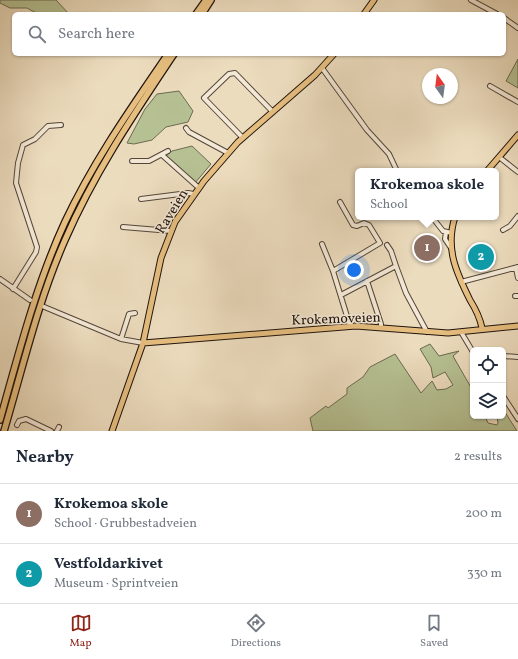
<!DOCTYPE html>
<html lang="en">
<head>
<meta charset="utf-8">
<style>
	body { margin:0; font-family:Vollkorn,serif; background:#f6f6f7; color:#1f2937 }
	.controls { position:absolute; right:12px; bottom:12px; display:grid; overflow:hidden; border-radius:6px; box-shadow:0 1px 3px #0004 }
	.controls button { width:36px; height:36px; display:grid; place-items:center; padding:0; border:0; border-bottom:1px solid #e0e1e3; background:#fff; color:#1f2937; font:20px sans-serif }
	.compass { position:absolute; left:422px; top:68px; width:36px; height:36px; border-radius:50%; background:#fff; box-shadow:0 1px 3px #0004; rotate:346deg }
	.you { position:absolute; left:354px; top:270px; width:14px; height:14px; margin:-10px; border:3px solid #fff; border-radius:50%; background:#1a73e8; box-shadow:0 0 0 6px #1a73e833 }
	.badge { display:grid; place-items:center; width:26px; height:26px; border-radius:50%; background:#8f2418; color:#fff; font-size:13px; font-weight:700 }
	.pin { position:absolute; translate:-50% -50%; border:2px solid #fff; box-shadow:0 1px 4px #0006 }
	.popup { position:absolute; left:355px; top:168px; width:144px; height:52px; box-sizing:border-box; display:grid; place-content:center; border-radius:6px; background:#fff; filter:drop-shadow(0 1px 3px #0005); font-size:13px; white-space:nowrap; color:#747a83 }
	.popup b { font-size:15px; color:#1f2937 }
	.popup::after { content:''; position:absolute; left:50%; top:100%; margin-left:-8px; border:8px solid transparent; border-top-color:#fff }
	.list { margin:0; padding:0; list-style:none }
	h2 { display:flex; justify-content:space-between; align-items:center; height:52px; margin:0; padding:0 16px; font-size:17px }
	h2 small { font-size:13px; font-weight:400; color:#747a83 }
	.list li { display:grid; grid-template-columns:26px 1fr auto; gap:12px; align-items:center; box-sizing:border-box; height:60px; padding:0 16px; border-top:1px solid #e0e1e3 }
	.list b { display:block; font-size:15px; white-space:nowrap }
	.list p { margin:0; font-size:13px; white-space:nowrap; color:#747a83 }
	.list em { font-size:13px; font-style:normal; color:#747a83 }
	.icon { flex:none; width:22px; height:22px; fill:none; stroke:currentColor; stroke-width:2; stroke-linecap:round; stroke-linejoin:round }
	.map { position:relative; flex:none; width:518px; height:431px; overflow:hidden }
	.search { position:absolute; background:#fff; box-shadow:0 1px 3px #0004; left:12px; right:12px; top:12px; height:44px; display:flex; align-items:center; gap:10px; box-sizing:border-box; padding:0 14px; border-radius:6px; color:#747a83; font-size:15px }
	.sheet { height:172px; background:#fff }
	nav { display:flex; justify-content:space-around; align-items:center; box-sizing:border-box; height:56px; border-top:1px solid #e0e1e3; background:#fff; font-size:11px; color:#747a83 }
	nav a { display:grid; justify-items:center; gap:2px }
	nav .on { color:#8f2418 }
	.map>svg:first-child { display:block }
	.green { fill:#b6c193; stroke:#6b6a50 }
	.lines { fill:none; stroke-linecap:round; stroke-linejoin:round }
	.minor-casing { stroke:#53463a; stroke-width:6 }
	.major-casing { stroke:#20140e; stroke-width:7 }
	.highway-casing { stroke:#20140e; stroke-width:8 }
	.minor { stroke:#f3e8d5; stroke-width:4 }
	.major { stroke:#e6be7f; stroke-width:5 }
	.highway { stroke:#e6be7f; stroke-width:5.5 }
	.labels { text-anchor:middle; stroke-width:3; stroke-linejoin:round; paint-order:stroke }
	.street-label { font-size:14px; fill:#20140e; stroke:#f3e8d5 }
</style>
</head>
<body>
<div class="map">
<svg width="518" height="431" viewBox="0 0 518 431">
	<rect width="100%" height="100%" fill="#ecdcbe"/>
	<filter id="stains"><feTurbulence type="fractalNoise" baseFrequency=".005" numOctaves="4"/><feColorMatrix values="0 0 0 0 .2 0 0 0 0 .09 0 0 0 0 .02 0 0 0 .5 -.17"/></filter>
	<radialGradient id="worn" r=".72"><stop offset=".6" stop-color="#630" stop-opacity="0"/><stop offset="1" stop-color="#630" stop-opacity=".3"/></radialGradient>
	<path class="green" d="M0,0H56L69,14H38L27,8H10L0,3Z
		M518,59V88L506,81Z
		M179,91L193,111L188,122L166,127L152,140L134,144L127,143L145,109L157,94Z
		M192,146L211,164L195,183L166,156L172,151Z
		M430,344L439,356L459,351L453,356L473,391V416H485L488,423L497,425L498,423L497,416H503V409L517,431H313L310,418L326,406L328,408L347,394V388L363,377L370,367L395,354L421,393L432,381L437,390L446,389L453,385L445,372L433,378L431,367L420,349Z"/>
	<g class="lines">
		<defs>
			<path id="minor" d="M471,0L497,14
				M504,18L518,28
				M322,68L367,130L389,154L397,171
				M490,86L518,102
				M186,128L189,132L228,153
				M242,137L204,98L229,74L235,73L272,111
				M162,155L199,188
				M499,157L518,172
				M132,161H149L168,151
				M141,199L188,193L194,194
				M432,217L443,231L452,233
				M123,227L171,231
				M503,230L510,226L518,216
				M446,232L445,239L451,248
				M322,244L333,271L350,326
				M396,266L406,293L427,332
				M516,268L518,278
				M333,271L380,243L369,225L364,223L357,226L353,225L340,202
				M0,279L30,300
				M367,281L381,324V327
				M461,282L518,267
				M13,289L36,252L37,247L16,183L18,163L23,145L35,139L48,126L61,125
				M341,295L396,266L391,251L387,245
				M515,296H518
				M42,306L121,339L143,343
				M461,332L473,352
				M121,339L129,314L135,313
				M503,356L518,357
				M503,396L518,419
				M17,425L19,421L26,419L51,431
				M57,431L59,427"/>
			<path id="major" d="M364,14L374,0
				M487,171L518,135
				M455,217C445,248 456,272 470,300C475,308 480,318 482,328
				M143,343L356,326L448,333L518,326
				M112,431L143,343L161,258L175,222L204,181L238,142L315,75L334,54"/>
			<path id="highway" d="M196,14L206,0
				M202,14L211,0
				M0,420C19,352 36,285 65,222C93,162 131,108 168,54
				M4,431C23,367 38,301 65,240C94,173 134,114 174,54"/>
		</defs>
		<use href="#minor" class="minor-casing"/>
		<use href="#major" class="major-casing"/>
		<use href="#highway" class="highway-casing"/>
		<use href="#minor" class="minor"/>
		<use href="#major" class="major"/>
		<use href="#highway" class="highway"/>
	</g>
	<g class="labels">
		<g class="street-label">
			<text transform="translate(171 211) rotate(-59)" y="5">Raveien</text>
			<text transform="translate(336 318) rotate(-2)" y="5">Krokemoveien</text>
		</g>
	</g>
	<rect width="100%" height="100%" filter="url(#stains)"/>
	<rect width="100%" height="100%" fill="url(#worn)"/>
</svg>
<div class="controls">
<button><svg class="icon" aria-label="locate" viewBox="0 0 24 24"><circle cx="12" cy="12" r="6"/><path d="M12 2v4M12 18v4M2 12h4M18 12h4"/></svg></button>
<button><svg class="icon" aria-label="layers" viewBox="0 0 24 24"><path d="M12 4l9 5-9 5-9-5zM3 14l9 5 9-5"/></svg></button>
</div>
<svg class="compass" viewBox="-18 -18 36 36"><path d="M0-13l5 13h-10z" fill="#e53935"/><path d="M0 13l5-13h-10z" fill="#747a83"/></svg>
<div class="you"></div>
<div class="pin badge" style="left:427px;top:248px;background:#8d6e63">1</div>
<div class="popup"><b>Krokemoa skole</b>School</div>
<div class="pin badge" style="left:481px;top:257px;background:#0f9aa8">2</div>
<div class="search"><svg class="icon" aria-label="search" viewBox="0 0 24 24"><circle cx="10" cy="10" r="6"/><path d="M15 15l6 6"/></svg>Search here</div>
</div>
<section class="sheet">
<h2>Nearby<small>2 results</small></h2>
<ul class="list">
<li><span class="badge" style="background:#8d6e63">1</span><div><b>Krokemoa skole</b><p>School · Grubbestadveien</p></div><em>200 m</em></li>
<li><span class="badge" style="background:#0f9aa8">2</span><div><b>Vestfoldarkivet</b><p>Museum · Sprintveien</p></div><em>330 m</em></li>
</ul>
</section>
<nav>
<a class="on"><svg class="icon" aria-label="map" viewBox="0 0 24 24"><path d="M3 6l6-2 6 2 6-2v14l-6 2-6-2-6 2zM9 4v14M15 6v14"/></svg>Map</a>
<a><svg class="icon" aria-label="directions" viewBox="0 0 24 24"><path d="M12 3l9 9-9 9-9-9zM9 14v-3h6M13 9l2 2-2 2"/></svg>Directions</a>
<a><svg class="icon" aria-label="saved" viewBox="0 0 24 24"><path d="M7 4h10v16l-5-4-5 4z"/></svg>Saved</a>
</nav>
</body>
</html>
